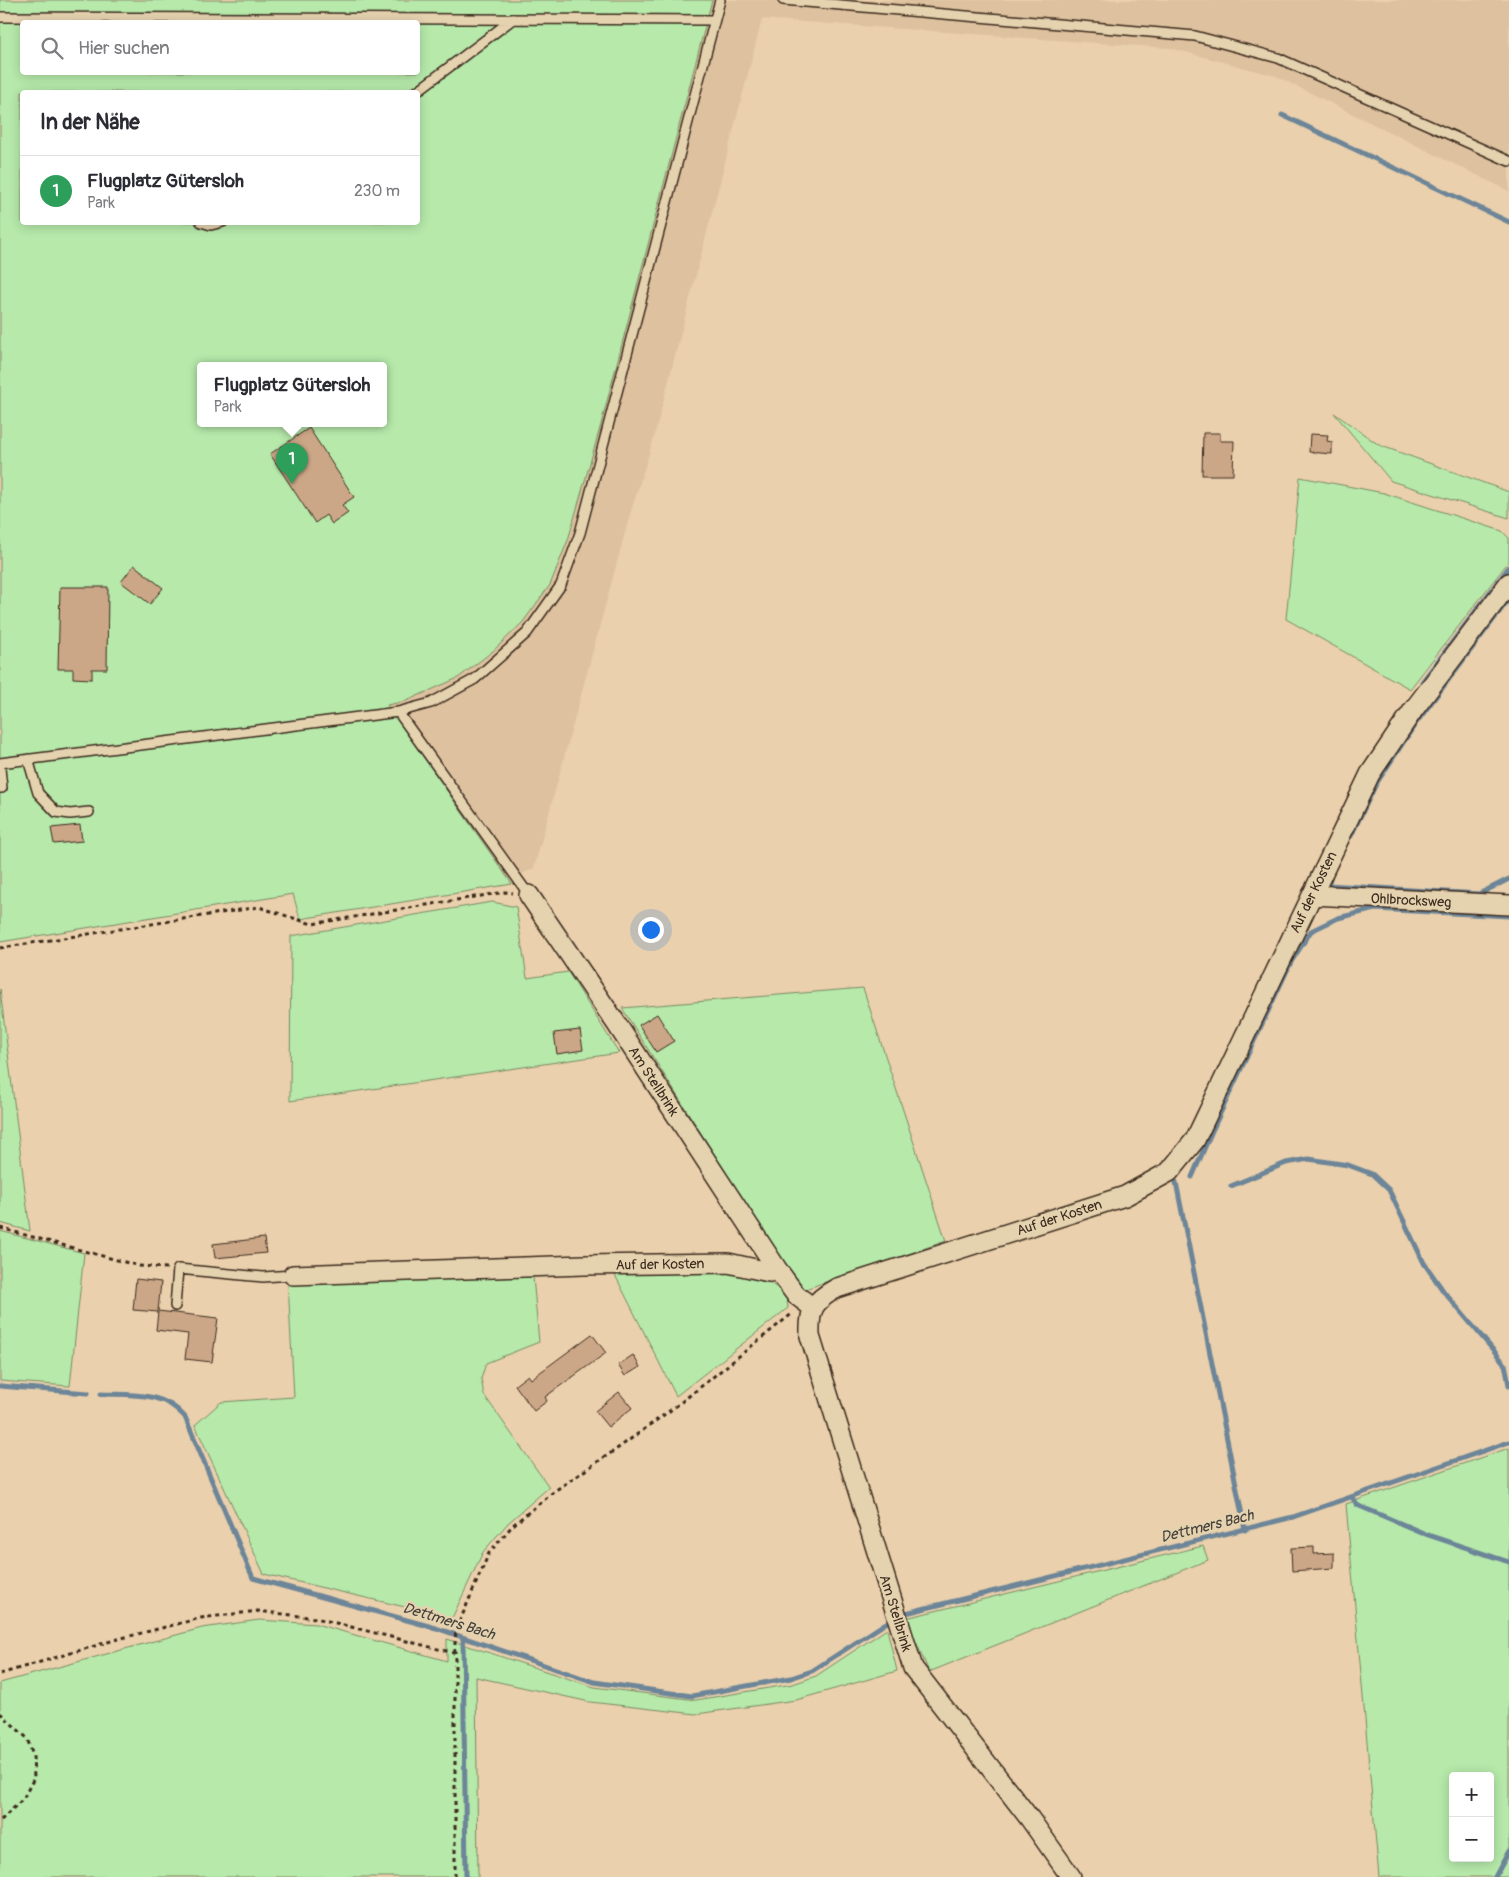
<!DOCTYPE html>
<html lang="de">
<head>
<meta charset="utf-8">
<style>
	body { margin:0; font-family:Pangolin,sans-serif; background:#f7f7f7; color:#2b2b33 }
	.controls { position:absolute; right:15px; bottom:15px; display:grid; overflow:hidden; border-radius:5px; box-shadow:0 2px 12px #0003 }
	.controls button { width:45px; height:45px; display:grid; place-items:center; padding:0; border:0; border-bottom:1px solid #e1e1e2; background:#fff; color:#2b2b33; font:25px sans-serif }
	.you { position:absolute; left:650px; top:929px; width:18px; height:18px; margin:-12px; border:4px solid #fff; border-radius:50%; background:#1a73e8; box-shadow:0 0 0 8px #1a73e833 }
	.badge { display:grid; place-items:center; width:32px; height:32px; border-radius:50%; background:#d93025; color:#fff; font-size:16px; font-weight:700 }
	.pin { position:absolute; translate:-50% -41px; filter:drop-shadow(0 1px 2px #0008) }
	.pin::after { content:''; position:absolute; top:26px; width:18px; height:15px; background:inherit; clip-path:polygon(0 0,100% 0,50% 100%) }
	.popup { position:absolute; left:197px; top:362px; width:190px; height:65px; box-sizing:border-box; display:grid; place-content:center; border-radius:5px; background:#fff; filter:drop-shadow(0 1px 4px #0005); font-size:16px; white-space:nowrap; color:#7c7c81 }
	.popup b { font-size:19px; color:#2b2b33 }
	.popup::after { content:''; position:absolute; left:50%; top:100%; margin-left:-10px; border:10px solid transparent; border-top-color:#fff }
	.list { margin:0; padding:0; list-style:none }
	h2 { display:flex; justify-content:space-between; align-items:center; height:65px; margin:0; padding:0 20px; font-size:21px }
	h2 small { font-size:16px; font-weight:400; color:#7c7c81 }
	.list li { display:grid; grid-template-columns:32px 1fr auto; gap:15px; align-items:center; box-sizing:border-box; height:70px; padding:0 20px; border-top:1px solid #e1e1e2 }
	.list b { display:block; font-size:19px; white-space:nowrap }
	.list p { margin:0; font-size:16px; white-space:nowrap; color:#7c7c81 }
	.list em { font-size:16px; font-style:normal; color:#7c7c81 }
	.icon { flex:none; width:28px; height:28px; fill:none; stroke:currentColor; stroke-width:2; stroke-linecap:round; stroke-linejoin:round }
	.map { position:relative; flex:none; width:1509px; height:1877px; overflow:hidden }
	.search { position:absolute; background:#fff; box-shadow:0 2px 12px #0003; left:20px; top:20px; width:400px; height:55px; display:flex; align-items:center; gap:12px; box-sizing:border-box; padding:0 18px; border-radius:5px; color:#7c7c81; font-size:19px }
	.panel { position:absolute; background:#fff; box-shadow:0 2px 12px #0003; left:20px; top:90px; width:400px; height:135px; border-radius:5px }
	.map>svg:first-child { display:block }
	.built { fill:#dec19e; fill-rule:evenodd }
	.green { fill:#b6e9aa; stroke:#788a64; fill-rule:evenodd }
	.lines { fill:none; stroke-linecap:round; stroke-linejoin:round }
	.stream { stroke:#6c8598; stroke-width:5 }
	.building { fill:#cca787; stroke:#3b2a1e }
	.lane-casing { stroke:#3b2a1e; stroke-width:12 }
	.street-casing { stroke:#3b2a1e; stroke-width:22 }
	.path { stroke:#3b2a1e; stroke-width:3; stroke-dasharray:4 4; stroke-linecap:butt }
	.lane { stroke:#e5d2af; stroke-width:9 }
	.street { stroke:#e5d2af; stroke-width:19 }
	.labels { text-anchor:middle; stroke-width:5; stroke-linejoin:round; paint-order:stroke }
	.street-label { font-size:14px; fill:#3b2a1e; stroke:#e5d2af }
	.water-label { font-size:15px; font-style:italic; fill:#47413d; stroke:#e5d2af }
</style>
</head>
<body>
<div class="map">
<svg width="1509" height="1877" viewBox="0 0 1509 1877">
	<rect width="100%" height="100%" fill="#ead0ac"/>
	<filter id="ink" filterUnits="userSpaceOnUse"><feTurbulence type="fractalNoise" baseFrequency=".02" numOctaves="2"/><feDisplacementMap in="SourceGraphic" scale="10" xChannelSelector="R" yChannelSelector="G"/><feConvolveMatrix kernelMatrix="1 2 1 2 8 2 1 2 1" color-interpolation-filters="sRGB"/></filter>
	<g filter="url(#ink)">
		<path class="built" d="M0,0H1509V191L1276,76L1170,48L762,19L653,441L630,514L534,868L516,877L304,916L296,893L0,939ZM22,22H418V72H22ZM22,92H418V222H22ZM201,365H383V423H201Z"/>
		<path class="green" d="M0,0H712L600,428L568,540L550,585L523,622L493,651L458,678L406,701L387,705L512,884L300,919L293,894L0,942ZM22,22H418V72H22ZM22,92H418V222H22ZM201,365H383V423H201Z
			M1334,413L1379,445L1509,492V518L1391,481Z
			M1300,477L1384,493L1502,531L1509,538V561L1410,689L1286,619Z
			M492,902L516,907L527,978L568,972L619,1053L290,1101L291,936Z
			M863,988L946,1241L805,1289L772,1246L622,1008Z
			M0,989L30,1231L0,1223Z
			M0,1231L84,1253L70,1386L0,1381Z
			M728,1269L763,1278L786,1294L788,1308L676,1396L614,1273Z
			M533,1277L539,1342L486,1363L481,1379L484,1395L549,1487L508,1523L483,1552L452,1618L264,1574L195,1425L221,1402L294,1397L288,1283Z
			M1509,1448V1877H1379L1346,1504ZM1453,1776H1490V1858H1453Z
			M1203,1546L1208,1560L929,1672L906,1618Z
			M259,1620L316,1624L447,1661V1639L594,1687L696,1700L793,1684L816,1676L887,1629L897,1671L796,1700L696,1714L590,1702L476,1677L478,1877H0V1683L202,1628Z"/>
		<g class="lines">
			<path class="stream" d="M1282,115L1509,222
				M1422,682L1509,567
				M1351,836L1376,784L1416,723L1509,599
				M1331,875L1328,885L1479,894L1509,879
				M1192,1177L1211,1133L1291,962L1311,931L1338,918L1375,909L1509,916
				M1176,1182L1245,1530
				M1231,1186L1286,1163L1309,1159L1348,1165L1372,1174L1389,1190L1424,1263L1444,1292L1505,1364L1509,1385
				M0,1386L88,1393
				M101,1394C132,1395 163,1391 185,1417L253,1578L436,1628L594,1682L692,1696L791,1678L812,1671L886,1623
				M1352,1497L1357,1505L1428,1535L1509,1562
				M906,1613L1293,1517L1509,1442
				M463,1638L466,1877
				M1495,1877L1509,1851"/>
		</g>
		<path class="building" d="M309,428L354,497L342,505L348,513L332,524L326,515L315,523L270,454Z
			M1203,433H1220V441H1234L1233,475H1202Z
			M1310,434L1328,435L1327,441L1332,442V454L1309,452Z
			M134,565L163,588L150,604L121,582Z
			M60,587H108L107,669H92V679L73,678V669H58Z
			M80,825L82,841L54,844L51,828Z
			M657,1014L674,1041L656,1052L639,1025Z
			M580,1030L583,1050L557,1054L554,1033Z
			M264,1238L266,1253L215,1258L213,1244Z
			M136,1279L161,1282L158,1311L218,1318L212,1362L185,1359L188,1334L156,1330L158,1312L133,1310Z
			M592,1334L606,1353L545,1397L547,1401L534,1411L515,1385L528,1375L531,1379Z
			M633,1355L640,1367L625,1376L618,1365Z
			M619,1392L632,1408L608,1427L595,1411Z
			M1314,1547V1554L1334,1553V1568L1292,1571L1291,1548Z"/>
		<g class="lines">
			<defs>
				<path id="lane" d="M783,0L1195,36L1278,58L1509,161
					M0,17L714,20
					M416,92L513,19
					M201,222L211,225L223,222
					M398,712L529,895
					M28,759L38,793L56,812L70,814L89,812
					M0,763L398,712L431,703L475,679L527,633L561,585L580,533L720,0
					M0,768L2,788H0
					M175,1306L178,1269L263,1277L293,1275"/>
				<path id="street" d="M529,895L616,1023L777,1269L796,1295L812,1307
					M1312,895L1509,905
					M293,1275L584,1265L728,1263L769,1272L777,1269
					M1071,1877L1030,1819L913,1668L810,1336C809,1309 813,1301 837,1288L1125,1196L1169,1172L1195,1140L1370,774L1414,709L1509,583"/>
			</defs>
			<use href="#lane" class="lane-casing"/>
			<use href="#street" class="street-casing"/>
			<path class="path" d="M0,948L259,907L312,924L505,892L513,893
				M0,1228L139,1266L167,1268
				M0,1674L118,1639L201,1618L258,1611L316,1618L454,1653
				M0,1713L27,1738L33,1756L34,1778L23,1799L0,1821
				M455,1877V1640L456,1630L489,1553L513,1525L556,1490L621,1446L679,1404L793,1313"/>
			<use href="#lane" class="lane"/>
			<use href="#street" class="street"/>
		</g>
	</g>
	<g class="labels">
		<g class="street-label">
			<text transform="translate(1313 892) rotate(-64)" y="5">Auf der Kosten</text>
			<text transform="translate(1411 900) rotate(3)" y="5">Ohlbrocksweg</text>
			<text transform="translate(654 1081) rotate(57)" y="5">Am Stellbrink</text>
			<text transform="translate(1059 1217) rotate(-18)" y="5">Auf der Kosten</text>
			<text transform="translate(660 1264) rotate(-1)" y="5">Auf der Kosten</text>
			<text transform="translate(896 1613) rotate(73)" y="5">Am Stellbrink</text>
		</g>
		<g class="water-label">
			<text transform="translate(1207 1526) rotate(-14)" y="5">Dettmers Bach</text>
			<text transform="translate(449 1621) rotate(17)" y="5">Dettmers Bach</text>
		</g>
	</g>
</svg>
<div class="controls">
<button>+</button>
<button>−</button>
</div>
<div class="you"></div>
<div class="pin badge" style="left:292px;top:484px;background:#2e9e5b">1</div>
<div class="popup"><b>Flugplatz Gütersloh</b>Park</div>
<div class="search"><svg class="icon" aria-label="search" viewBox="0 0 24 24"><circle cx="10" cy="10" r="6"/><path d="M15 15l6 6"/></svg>Hier suchen</div>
<section class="panel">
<h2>In der Nähe<small></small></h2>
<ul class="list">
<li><span class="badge" style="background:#2e9e5b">1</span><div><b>Flugplatz Gütersloh</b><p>Park</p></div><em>230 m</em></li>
</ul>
</section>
</div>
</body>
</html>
